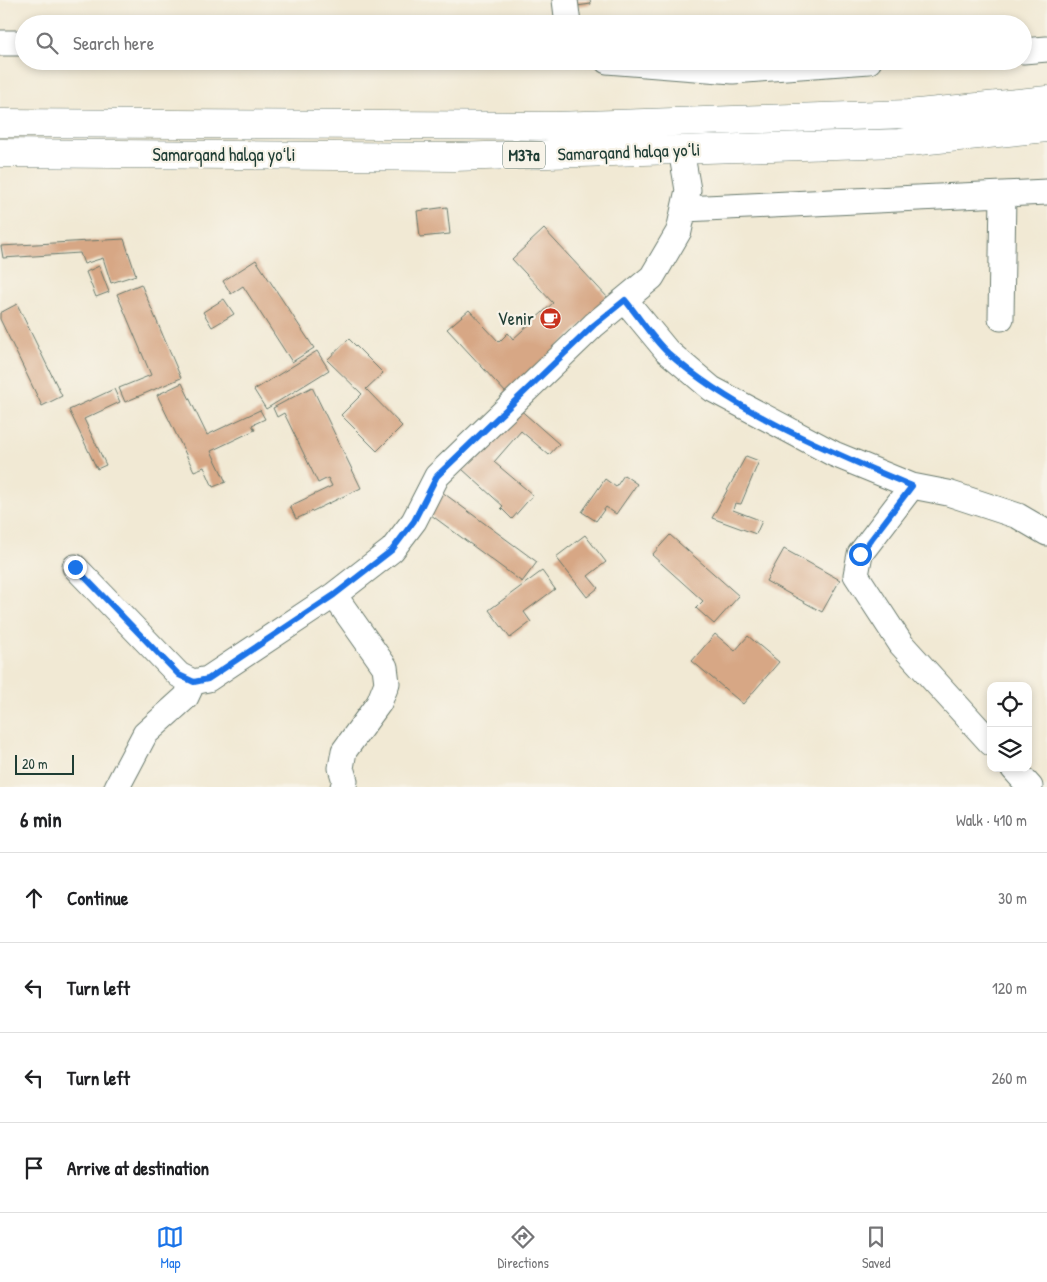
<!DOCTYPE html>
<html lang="en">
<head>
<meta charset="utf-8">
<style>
	body { margin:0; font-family:"Patrick Hand",sans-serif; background:#f2f2f2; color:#202124 }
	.controls { position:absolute; right:15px; bottom:15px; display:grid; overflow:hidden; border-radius:10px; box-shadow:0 2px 8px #0003 }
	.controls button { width:45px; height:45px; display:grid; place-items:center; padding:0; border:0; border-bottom:1px solid #e0e0e0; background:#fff; color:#202124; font:25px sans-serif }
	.scale { position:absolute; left:15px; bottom:12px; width:59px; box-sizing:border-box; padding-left:5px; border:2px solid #1f3d34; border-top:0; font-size:14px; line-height:18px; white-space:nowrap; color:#1f3d34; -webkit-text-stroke:4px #f7f3e8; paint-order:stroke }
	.stop { position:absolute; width:15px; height:15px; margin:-11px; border:4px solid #1a73e8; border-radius:50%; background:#fff }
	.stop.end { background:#1a73e8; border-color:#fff; box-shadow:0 1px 5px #0008 }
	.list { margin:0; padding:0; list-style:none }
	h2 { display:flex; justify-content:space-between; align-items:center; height:65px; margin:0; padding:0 20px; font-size:21px }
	h2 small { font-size:16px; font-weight:400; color:#757577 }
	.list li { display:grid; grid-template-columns:32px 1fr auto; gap:15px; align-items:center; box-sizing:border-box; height:90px; padding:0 20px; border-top:1px solid #e0e0e0 }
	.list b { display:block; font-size:19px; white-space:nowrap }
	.list em { font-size:16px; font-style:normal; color:#757577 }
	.icon { flex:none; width:28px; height:28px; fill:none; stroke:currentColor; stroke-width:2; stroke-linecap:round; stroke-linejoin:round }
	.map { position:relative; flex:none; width:1047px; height:787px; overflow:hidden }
	.search { position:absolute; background:#fff; box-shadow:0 2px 8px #0003; left:15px; right:15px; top:15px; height:55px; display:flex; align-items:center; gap:12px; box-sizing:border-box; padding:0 18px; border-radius:28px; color:#757577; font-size:19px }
	.sheet { height:425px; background:#fff }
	nav { display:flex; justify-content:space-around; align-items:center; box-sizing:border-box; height:70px; border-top:1px solid #e0e0e0; background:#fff; font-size:14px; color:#757577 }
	nav a { display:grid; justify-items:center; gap:2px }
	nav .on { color:#1a73e8 }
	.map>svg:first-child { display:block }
	.building { fill:#d7a785 }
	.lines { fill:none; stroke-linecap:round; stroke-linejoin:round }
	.minor-casing { stroke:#68796c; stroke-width:27 }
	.highway-casing { stroke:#68796c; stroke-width:29 }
	.minor { stroke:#fff; stroke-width:25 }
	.highway { stroke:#fff; stroke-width:28 }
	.route { stroke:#1a73e8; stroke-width:6 }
	.labels { text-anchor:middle; stroke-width:4.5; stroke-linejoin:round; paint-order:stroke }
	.shield { fill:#f7f3e8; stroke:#60746a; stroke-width:1 }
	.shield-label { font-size:16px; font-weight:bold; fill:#1f3d34 }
	.street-label { font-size:18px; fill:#1f3d34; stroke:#f7f3e8 }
	.poi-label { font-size:18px; fill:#1f3d34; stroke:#f7f3e8; text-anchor:end }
</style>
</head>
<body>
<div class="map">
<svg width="1047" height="787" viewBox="0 0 1047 787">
	<rect width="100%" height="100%" fill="#f7f3e8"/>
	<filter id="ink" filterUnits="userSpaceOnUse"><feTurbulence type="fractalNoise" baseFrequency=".02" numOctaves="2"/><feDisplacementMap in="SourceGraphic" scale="10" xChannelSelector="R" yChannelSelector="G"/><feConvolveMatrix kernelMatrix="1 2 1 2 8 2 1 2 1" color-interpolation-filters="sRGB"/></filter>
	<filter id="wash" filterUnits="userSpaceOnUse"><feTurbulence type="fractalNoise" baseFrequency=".0096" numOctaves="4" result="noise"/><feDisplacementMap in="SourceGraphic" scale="20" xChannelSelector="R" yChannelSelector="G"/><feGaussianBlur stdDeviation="1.12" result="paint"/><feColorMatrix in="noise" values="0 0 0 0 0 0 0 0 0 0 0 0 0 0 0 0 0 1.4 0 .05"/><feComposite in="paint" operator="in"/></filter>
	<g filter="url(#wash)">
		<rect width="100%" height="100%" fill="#f1e9d4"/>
		<g id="blocks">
			<path class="building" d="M576,0H590L591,4L577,6Z
				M447,207L450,234L420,237L417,211Z
				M544,229L609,299L507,394L447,329L469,310L499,342L508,333L513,339L553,303L512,259Z
				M124,239L136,275L111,283L103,258L84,264L80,253L3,258L1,246Z
				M256,260L314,348L292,362L243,286L231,294L223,281Z
				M99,266L109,292L96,297L86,272Z
				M141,284L181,378L125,402L119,388L151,375L117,294Z
				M224,299L234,314L212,327L203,312Z
				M17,304L62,396L42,406L0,319V313Z
				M349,339L383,373L366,389L402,426L377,451L341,415L362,394L327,360Z
				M317,351L329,370L266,409L254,390Z
				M182,383L207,435L260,410L265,419L252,425L255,430L211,451L226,482L213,487L204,467L194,471L157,395Z
				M312,387L361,488L296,519L290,506L332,486L328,478L318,483L284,413L277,417L273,408Z
				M114,389L120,402L84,419L106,465L97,469L69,410Z
				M517,407L559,444L549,455L521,431L494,462L533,495L512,519L501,508L503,506L462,469Z
				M746,456L759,461L741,504L735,503L733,510L762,521L756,534L712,518Z
				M624,475L637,484L616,514L606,507L596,521L582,512L605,479L616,487Z
				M442,492L537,562L522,582L427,512Z
				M585,535L606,562L588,576L598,588L587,597L556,557Z
				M670,535L739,596L714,624L696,608L703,601L652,555Z
				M784,549L840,580L822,612L766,581Z
				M542,571L555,589L524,612L531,622L510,638L489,610Z
				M715,634L735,651L748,636L779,662L743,704L692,661Z"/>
		</g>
	</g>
	<g filter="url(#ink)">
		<use href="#blocks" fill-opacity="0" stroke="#68796c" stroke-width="1"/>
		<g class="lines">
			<defs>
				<path id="minor" d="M565,0L568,24
					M0,43H24
					M1023,51L1047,49
					M607,61L733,71L869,61
					M684,209L1047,192
					M625,300L667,351L712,389L834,454L912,486L948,493L1018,516L1047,533
					M1001,318L1003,194
					M912,486L860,554L856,575L901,644L991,743
					M75,567L179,675L193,682L208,679L334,595L392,550L414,521L437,476L594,325L652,277L679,231L688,190L681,150
					M334,595L385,667L387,683L379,703L344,751L341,768L345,781L343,787
					M1013,768L1030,787
					M117,787L145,734L186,697L193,682"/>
				<path id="highway" d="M0,123L555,126L908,114L1047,100
					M0,153L454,157L899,143L1047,128"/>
			</defs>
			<use href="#minor" class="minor-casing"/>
			<use href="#highway" class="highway-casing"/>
			<use href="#minor" class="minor"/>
			<use href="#highway" class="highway"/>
		</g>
	</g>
	<g class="lines" filter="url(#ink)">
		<path class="route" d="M75,567L179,675L194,682L208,679L334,595L392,550L414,521L437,476L594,325L625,300C639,317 652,338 668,353C734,412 831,452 912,486L860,554"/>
	</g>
	<defs>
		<symbol id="cafe-disc" viewBox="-11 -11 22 22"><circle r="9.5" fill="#c8321e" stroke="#f7f3e8"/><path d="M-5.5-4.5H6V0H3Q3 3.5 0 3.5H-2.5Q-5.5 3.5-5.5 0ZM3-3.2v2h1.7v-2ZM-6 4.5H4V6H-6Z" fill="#fff"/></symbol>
	</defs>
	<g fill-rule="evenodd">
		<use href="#cafe-disc" x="538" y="306" width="25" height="25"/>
	</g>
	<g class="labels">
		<rect class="shield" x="503" y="141.5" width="42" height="27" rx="4"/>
		<g class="shield-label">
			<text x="524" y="161">M37a</text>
		</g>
		<g class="street-label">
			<text transform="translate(629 152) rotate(-2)" y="6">Samarqand halqa yoʻli</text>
			<text x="224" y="161">Samarqand halqa yoʻli</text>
		</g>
		<g class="poi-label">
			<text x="534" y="325">Venir</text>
		</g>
	</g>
</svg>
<div class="controls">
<button><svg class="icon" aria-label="locate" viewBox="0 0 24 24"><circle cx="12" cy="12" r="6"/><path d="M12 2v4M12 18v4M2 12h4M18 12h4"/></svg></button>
<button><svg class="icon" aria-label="layers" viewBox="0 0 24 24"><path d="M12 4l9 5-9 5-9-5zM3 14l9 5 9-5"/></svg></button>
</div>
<div class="scale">20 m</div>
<div class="stop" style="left:860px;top:554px"></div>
<div class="stop end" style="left:75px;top:567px"></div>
<div class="search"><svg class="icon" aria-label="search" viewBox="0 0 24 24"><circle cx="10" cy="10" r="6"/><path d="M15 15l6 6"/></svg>Search here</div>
</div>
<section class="sheet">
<h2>6 min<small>Walk · 410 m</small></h2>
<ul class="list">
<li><svg class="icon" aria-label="ahead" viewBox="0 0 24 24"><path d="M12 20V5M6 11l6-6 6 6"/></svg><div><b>Continue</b></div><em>30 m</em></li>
<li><svg class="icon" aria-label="left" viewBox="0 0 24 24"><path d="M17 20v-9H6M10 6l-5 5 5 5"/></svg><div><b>Turn left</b></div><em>120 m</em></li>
<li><svg class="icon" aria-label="left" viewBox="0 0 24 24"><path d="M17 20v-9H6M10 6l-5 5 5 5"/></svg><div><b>Turn left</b></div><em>260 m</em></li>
<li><svg class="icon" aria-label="arrive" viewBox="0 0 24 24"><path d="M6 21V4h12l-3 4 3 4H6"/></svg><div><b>Arrive at destination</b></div></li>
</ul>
</section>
<nav>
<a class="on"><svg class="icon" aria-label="map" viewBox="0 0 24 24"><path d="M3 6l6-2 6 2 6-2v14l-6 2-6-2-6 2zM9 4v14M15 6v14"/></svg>Map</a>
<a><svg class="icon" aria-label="directions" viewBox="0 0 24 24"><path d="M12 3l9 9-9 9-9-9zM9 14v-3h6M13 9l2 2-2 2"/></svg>Directions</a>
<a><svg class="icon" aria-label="saved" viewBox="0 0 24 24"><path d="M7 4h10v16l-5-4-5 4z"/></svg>Saved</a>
</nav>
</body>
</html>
